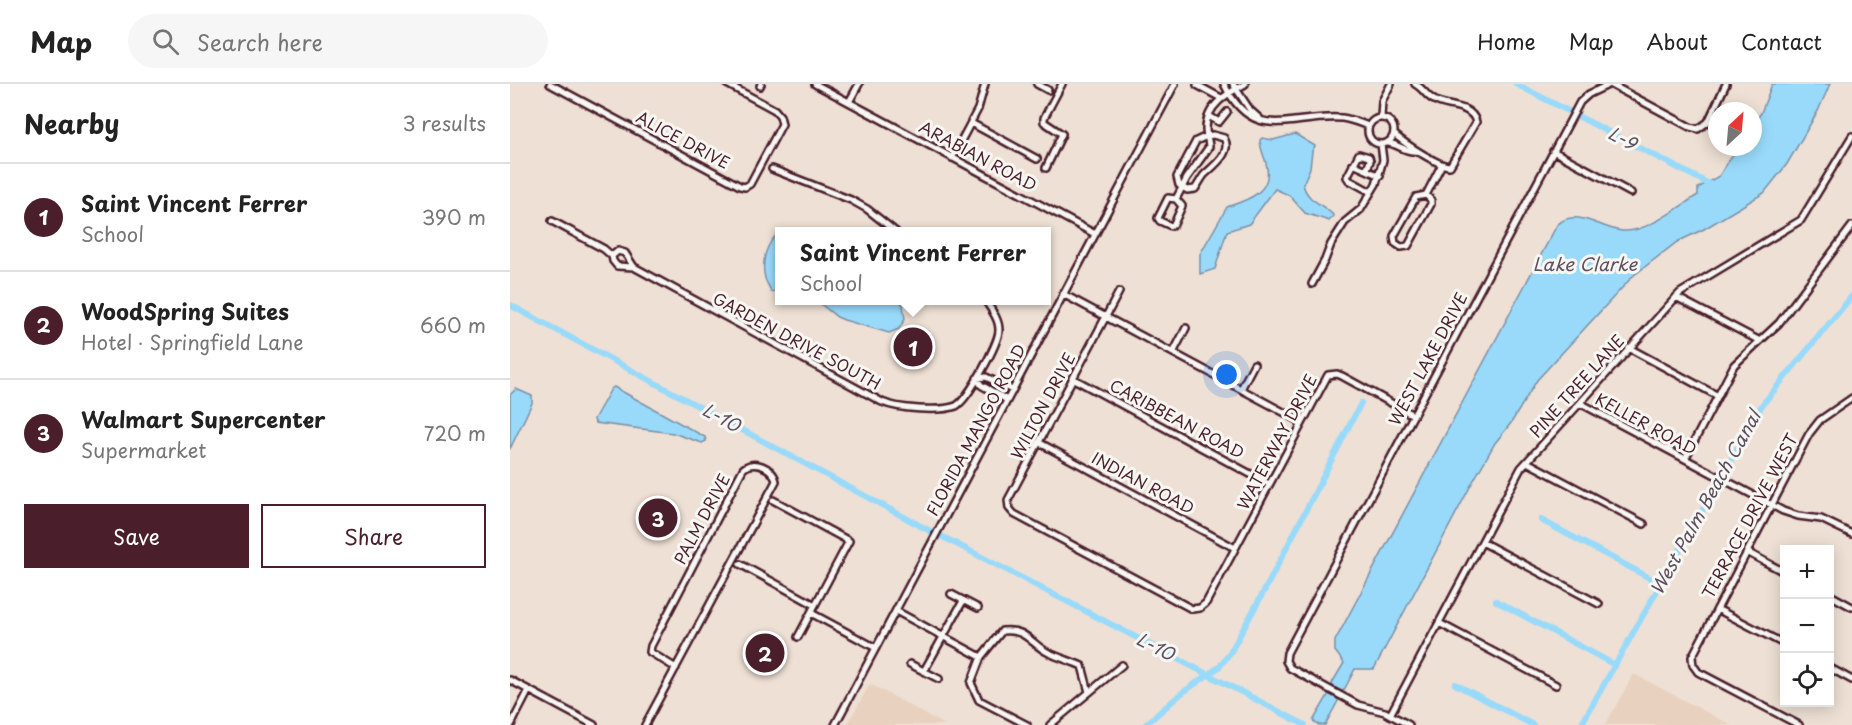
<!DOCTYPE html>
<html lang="en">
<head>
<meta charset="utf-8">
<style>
	body { margin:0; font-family:"Playpen Sans",sans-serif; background:#f6f6f6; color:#222 }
	.controls { position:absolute; right:18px; bottom:18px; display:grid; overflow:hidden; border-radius:0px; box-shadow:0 3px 15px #0003 }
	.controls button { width:54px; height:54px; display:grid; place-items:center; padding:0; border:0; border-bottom:2px solid #e0e0e0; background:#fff; color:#222; font:30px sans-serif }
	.compass { position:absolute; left:1198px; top:18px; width:54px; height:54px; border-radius:50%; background:#fff; box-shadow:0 3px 15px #0003; rotate:26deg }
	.you { position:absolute; left:717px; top:291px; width:21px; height:21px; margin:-15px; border:4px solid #fff; border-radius:50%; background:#1a73e8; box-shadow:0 0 0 9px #1a73e833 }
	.badge { display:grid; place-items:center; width:39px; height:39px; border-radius:50%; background:#4a1f2b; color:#fff; font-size:20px; font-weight:700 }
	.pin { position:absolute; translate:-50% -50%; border:3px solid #fff; box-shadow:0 2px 6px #0006 }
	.popup { position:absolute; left:265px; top:143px; width:276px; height:78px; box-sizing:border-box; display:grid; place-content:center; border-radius:0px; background:#fff; filter:drop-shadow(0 2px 4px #0005); font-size:20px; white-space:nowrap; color:#767676 }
	.popup b { font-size:22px; color:#222 }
	.popup::after { content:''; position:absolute; left:50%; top:100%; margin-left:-12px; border:12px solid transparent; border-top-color:#fff }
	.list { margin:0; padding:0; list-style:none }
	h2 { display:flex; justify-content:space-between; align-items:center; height:78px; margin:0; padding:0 24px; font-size:26px }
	h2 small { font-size:20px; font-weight:400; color:#767676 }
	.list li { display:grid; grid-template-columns:39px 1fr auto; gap:18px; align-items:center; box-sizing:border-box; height:108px; padding:0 24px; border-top:2px solid #e0e0e0 }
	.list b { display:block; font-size:22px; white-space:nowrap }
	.list p { margin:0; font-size:20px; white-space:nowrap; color:#767676 }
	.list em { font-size:20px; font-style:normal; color:#767676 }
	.actions { display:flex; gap:12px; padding:18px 24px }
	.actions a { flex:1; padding:14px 0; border:2px solid #4a1f2b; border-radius:0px; text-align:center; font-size:21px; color:#4a1f2b }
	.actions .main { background:#4a1f2b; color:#fff }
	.icon { flex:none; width:33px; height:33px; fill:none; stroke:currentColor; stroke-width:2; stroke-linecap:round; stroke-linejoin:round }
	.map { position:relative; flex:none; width:1342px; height:641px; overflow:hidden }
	header { display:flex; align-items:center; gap:36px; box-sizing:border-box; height:84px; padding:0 30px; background:#fff; border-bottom:2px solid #e0e0e0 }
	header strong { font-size:28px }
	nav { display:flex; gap:33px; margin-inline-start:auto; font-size:21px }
	.search { width:420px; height:54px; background:#f6f6f6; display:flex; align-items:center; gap:15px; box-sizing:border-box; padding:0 21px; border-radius:33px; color:#767676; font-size:22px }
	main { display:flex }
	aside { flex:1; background:#fff }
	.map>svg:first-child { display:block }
	.built { fill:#e9d1bf }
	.water { fill:#99dafb; stroke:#798fa8; stroke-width:1.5 }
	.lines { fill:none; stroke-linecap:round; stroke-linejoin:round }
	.canal { stroke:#99dafb; stroke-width:6 }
	.minor-casing { stroke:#4a1f2b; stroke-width:10 }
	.minor { stroke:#f6f6f2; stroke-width:5 }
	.labels { text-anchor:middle; stroke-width:6; stroke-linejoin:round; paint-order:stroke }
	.street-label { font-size:16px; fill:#4a1f2b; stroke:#f6f6f2 }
	.water-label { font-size:18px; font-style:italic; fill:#5e4e5f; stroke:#f6f6f2 }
</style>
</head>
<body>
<header>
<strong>Map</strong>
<div class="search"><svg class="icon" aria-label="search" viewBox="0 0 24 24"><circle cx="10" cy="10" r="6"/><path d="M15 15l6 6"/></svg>Search here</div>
<nav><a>Home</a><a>Map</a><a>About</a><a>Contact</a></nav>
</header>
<main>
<aside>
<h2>Nearby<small>3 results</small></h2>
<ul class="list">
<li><span class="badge">1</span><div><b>Saint Vincent Ferrer</b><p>School</p></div><em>390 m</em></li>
<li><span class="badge">2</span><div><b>WoodSpring Suites</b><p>Hotel · Springfield Lane</p></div><em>660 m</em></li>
<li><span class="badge">3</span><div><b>Walmart Supercenter</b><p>Supermarket</p></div><em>720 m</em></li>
</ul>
<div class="actions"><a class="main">Save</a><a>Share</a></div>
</aside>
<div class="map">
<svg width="1342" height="641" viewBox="0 0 1342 641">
	<rect width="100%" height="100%" fill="#eee0d4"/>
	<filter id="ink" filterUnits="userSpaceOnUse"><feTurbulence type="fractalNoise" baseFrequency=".0167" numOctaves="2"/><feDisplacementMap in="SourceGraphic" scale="12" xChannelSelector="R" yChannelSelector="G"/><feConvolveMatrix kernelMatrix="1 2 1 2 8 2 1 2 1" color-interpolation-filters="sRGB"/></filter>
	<g filter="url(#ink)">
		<path class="built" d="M1124,590L1221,641H1095Z
			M360,600L435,641H337Z"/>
		<path class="water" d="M1262,0H1320L1308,27L1277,80L1254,109L1194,145L1167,158L1123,192L1027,296L1001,339L985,359L961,401L864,585H845L834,606L831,607L827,614L828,617L815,641H809L803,637L823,603L822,599L834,579L825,567V557L1047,141C1065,122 1092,146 1113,147C1136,149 1168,123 1188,111V104L1209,92L1228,63H1243V40L1251,29Z
			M785,50L805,62L802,67L800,84L793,100C797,118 813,119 824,132L819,137L795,129L779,111L765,105L739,140L717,147L705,185L690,190V170L717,123C738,116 764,108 756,79C754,71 750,65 750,56L752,54L763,56Z
			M269,149V206L261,208C260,202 256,200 255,194C251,178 256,159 269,149Z
			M307,217H390L393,221L395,235L389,245L379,249L334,236L327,233Z
			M104,303L195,353L196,357L192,359L163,349L85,339L84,335L101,305Z
			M6,305L22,312V319L0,365V311Z"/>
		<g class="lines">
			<path class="canal" d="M1006,0L1203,102
				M0,221L422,448
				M1031,436L1151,500
				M431,452L795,641
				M986,517L1105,581
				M945,600L1023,641
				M635,641L672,609L709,583L720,569L759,498L851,319
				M1071,641L1252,321L1342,212"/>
			<defs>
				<path id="minor" d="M40,0L230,102L235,103L240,100L272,40L270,32L265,26L217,0
					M305,0L585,150
					M527,0L538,6
					M714,0C744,61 781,30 832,34C841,35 850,39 858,42
					M723,0L740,26L750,35
					M687,1L711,14
					M250,2L251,0
					M339,18L349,0
					M699,32L709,38L717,28
					M871,33L872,17L881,0
					M858 47a13 13 0 1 1 26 0a13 13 0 1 1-26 0Z
					M461,39L527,75
					M884,50C894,59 928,82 940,82L966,38C961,19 935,24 924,16C916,12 913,4 905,0
					M703,51L714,54C723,69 702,83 694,91C691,95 688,101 685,105L677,106L669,101L667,93L686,57L697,52Z
					M878,59C888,60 897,69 907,67
					M1043,67L1121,109
					M442,74L468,25L475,0
					M843,80L870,92
					M536,84L552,50L534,38V34L552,0
					M262,85L341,116L357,125L386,148
					M857,85L860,77L859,73L849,70L837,93L839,96L861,108
					M916,111L921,116V120L898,162L891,163L885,159L884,152L906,113Z
					M916,111L932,80
					M658,114L666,115L672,122L664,140L661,142L650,137L648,134Z
					M666,115L677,94L699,63C699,57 696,51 696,45C696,21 718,9 735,0
					M42,137L94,165L102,172L103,177L107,182L124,183L115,169L108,167L102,172
					M124,183L372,318C388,325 430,328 446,322C458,316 489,259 489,246C489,235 481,225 475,216
					M802,200L815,176L821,160L835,138L851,125L866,100L873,76L871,60
					M609,208L498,416L499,424L504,430L682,525L690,524L696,519L818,291L827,290L832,292L903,331
					M553,210L792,338
					M1166,213L1250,257
					M1119,264L1208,312
					M663,269L676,244
					M467,294L476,293L502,306
					M467,294L471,301L497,316
					M562,294L759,400
					M731,305L744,280
					M1070,319L1273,427L1288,432L1311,435L1342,450
					M528,358L725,464
					M1175,375L1224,281L1269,239L1342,142
					M1017,378L1134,440
					M263,416L339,457L288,553
					M972,458L1089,520
					M1237,468L1274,488
					M230,480L305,521
					M441,510L468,524
					M1320,511L1342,523
					M1207,525L1274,560
					M386,527L471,573
					M301,529L366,564
					M929,539L1046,601
					M400,580L429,595
					M1320,584L1342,596
					M414,587L453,517
					M0,596L84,641
					M880,631L1011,384L1170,209L1291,136L1342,52
					M1,641L19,606
					M135,641L266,397C263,383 243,375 233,385L141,562L140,568L166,584
					M325,641L665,0
					M517,641L469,616L461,599L471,573L492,547C517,544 520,560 539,569C550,574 561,577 572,582L579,608
					M540,641L612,581
					M899,641L875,628L848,621L780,584L776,577L777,569L1070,18L1079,10L1100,0L1180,43L1188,45L1198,38L1216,0
					M1289,641L1188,588L1183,581L1182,573L1299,350L1310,336L1342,314"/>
			</defs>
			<use href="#minor" class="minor-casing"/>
			<use href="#minor" class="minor"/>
		</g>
	</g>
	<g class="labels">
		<g class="street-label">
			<text transform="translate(173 56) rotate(28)" y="6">ALICE DRIVE</text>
			<text transform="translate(468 72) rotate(28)" y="6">ARABIAN ROAD</text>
			<text transform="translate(287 257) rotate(28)" y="6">GARDEN DRIVE SOUTH</text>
			<text transform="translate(918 275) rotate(-62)" y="6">WEST LAKE DRIVE</text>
			<text transform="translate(1067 302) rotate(-48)" y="6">PINE TREE LANE</text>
			<text transform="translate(533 322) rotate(-62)" y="6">WILTON DRIVE</text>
			<text transform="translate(667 335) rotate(28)" y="6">CARIBBEAN ROAD</text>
			<text transform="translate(1136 340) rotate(28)" y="6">KELLER ROAD</text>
			<text transform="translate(466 346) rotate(-62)" y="6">FLORIDA MANGO ROAD</text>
			<text transform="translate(767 358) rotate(-62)" y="6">WATERWAY DRIVE</text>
			<text transform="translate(633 399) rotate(28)" y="6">INDIAN ROAD</text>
			<text transform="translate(1240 432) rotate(-62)" y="6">TERRACE DRIVE WEST</text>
			<text transform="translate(192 435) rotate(-62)" y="6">PALM DRIVE</text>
		</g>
		<g class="water-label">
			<text transform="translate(1112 55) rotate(28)" y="6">L-9</text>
			<text x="1075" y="187">Lake Clarke</text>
			<text transform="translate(211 334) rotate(28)" y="6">L-10</text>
			<text transform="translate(1196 419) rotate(-61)" y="6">West Palm Beach Canal</text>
			<text transform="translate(645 563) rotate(27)" y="6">L-10</text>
		</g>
	</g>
</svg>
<div class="controls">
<button>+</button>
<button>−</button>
<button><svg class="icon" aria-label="locate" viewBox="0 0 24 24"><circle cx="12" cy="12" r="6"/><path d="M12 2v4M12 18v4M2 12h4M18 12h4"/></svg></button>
</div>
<svg class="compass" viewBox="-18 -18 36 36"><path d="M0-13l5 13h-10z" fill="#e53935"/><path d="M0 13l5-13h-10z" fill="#767676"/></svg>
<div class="you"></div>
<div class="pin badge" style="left:403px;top:263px">1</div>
<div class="popup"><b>Saint Vincent Ferrer</b>School</div>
<div class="pin badge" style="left:255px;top:569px">2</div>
<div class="pin badge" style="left:148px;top:434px">3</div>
</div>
</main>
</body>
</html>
